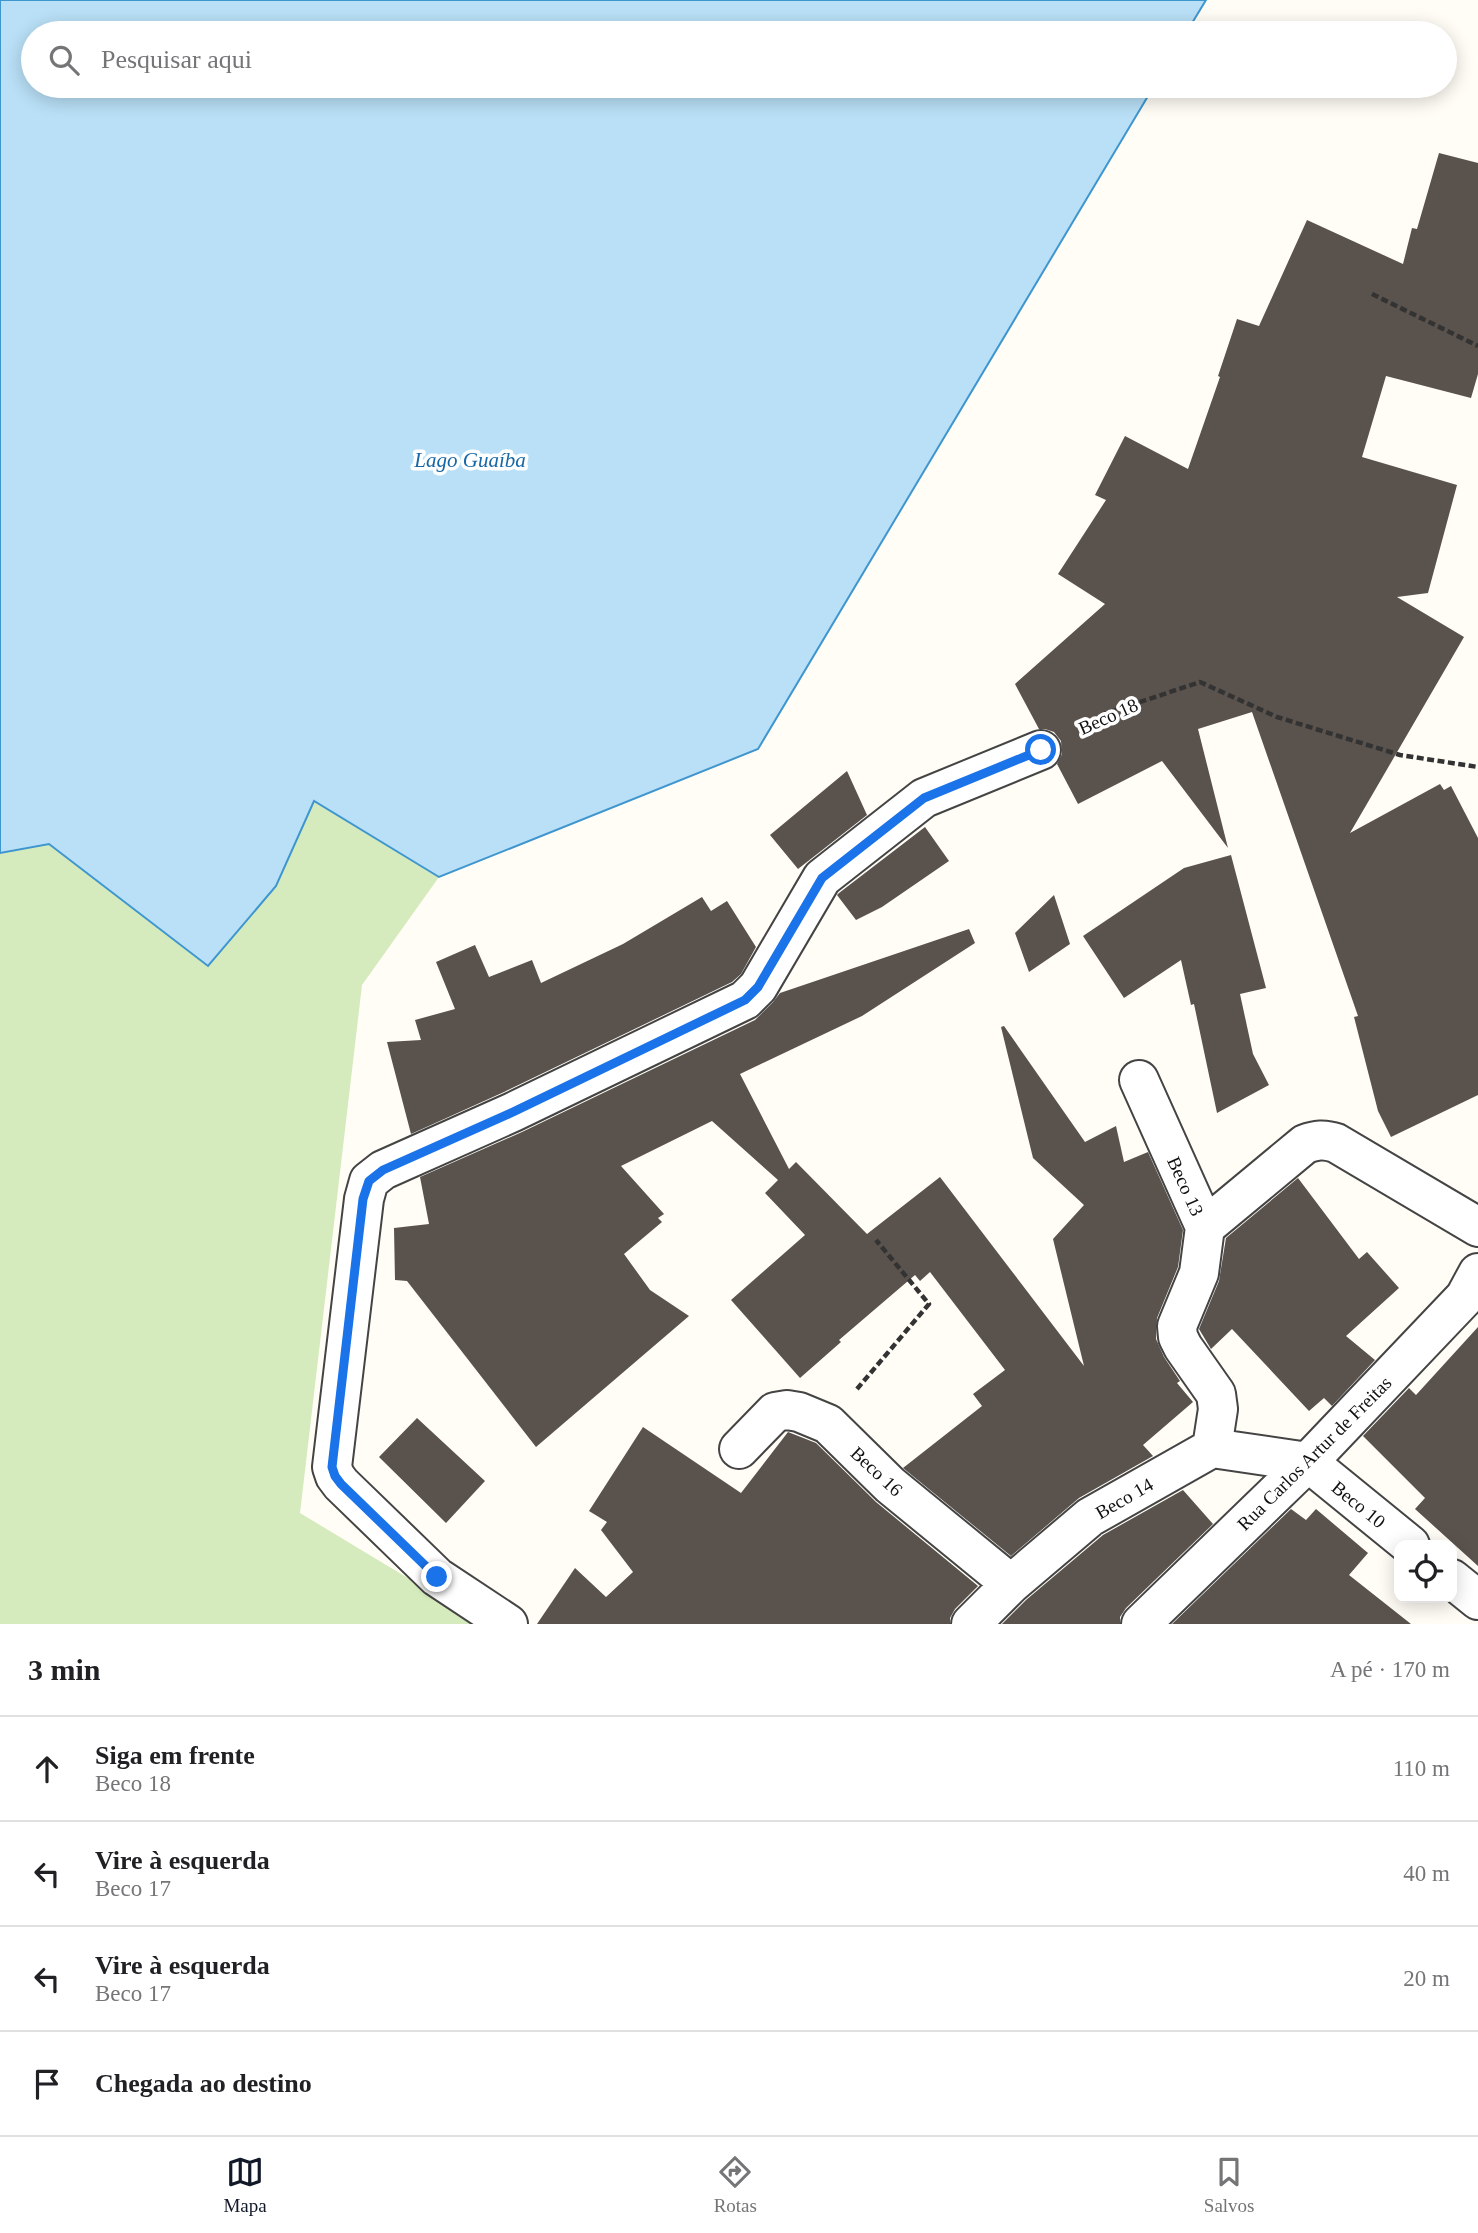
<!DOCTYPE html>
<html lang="pt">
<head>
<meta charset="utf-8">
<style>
	body { margin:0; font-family:Georgia,serif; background:#f2f2f2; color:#202124 }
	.controls { position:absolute; right:21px; bottom:21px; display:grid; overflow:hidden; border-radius:14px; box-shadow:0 4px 18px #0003 }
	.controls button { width:63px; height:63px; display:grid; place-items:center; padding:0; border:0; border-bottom:2px solid #e0e0e0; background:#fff; color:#202124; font:35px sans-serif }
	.stop { position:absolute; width:21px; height:21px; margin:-16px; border:5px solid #1a73e8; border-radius:50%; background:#fff }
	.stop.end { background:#1a73e8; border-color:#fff; box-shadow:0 2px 7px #0008 }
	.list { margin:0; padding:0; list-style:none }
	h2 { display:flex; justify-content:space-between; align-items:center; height:91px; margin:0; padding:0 28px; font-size:30px }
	h2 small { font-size:23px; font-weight:400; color:#757577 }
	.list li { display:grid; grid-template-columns:46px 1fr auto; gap:21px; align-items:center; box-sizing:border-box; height:105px; padding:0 28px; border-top:2px solid #e0e0e0 }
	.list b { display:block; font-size:26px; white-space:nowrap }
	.list p { margin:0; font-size:23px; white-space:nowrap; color:#757577 }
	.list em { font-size:23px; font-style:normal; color:#757577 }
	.icon { flex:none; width:38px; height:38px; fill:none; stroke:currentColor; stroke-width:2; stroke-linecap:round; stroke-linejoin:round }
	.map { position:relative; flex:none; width:1478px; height:1624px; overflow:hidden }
	.search { position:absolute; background:#fff; box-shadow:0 4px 18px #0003; left:21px; right:21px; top:21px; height:77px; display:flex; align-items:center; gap:18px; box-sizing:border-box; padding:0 24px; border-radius:38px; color:#757577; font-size:26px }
	.sheet { height:511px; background:#fff }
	nav { display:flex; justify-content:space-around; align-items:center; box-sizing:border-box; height:98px; border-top:2px solid #e0e0e0; background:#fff; font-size:19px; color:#757577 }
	nav a { display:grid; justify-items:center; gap:4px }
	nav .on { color:#111827 }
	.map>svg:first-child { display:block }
	.green { fill:#d5ebbd }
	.water { fill:#b9e0f7; stroke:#3f96cf; stroke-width:2 }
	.building { fill:#5a524d }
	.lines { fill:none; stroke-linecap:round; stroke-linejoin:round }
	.minor-casing { stroke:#444; stroke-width:42 }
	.path { stroke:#333; stroke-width:4.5; stroke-dasharray:7 3.5; stroke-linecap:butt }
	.minor { stroke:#fff; stroke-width:38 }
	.route { stroke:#1a73e8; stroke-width:9 }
	.labels { text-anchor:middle; stroke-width:7; stroke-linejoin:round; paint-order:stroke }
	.street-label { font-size:19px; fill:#111; stroke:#fff }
	.water-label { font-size:21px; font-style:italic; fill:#1768a6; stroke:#fff }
</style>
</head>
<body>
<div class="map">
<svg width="1478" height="1624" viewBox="0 0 1478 1624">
	<rect width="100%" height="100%" fill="#fffdf5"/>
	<path class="green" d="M314,801L439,877L362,985L300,1513L484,1624H0V853L49,844L208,965L276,886Z"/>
	<path class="water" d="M0,0H1206L1186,33H33V86H1154L758,749L439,877L314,801L276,886L208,966L49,844L0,853Z"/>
	<path class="building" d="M1439,153L1478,163V374L1471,398L1386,376L1362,457L1457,485L1428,593L1397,597L1464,637L1350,833L1440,784L1444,790L1451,786L1478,838V1095L1391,1137L1378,1111L1354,1017L1358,1016L1252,712L1198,729L1228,848L1162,761L1078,804L1057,764L1062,754L1061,741L1054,732L1045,729H1039L1015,684L1105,604L1058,574L1106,500L1095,495L1125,436L1188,469L1220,377L1218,376L1237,319L1259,326L1307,220L1403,264L1412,228L1417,229Z
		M847,771L867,815L798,869L770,835Z
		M925,827L949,861L882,907L856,920L837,895L839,893Z
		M1231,855L1266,988L1240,994L1253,1054L1269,1085L1217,1113L1194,1004L1191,1005L1181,960L1124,998L1083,936L1184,868Z
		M1054,895L1070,944L1029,972L1015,933Z
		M702,897L711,911L727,901L756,947L741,974L732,982L504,1092L411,1134L387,1042L421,1040L415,1020L455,1009L436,962L475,945L489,977L532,960L541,983L623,944Z
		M969,929L975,943L862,1016L740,1074L789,1169L796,1162L867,1234L940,1177L1084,1366L1053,1239L1084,1205L1033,1158L1001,1027L1004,1026L1085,1142L1116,1126L1124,1162L1148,1152L1183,1230L1178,1267L1157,1318L1156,1339L1164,1357L1180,1381L1177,1383L1193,1402L1143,1445L1153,1456L1079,1498L1011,1556L903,1468L982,1406L973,1394L1005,1370L930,1272L920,1281L915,1275L839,1340L841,1342L800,1378L731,1300L805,1235L765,1193L778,1180L712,1121L621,1166L664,1214L658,1218L662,1222L624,1254L650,1290L689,1316L536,1447L407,1281L395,1280L394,1228L429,1224L420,1177L522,1132L755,1020L773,1002L780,993Z
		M1298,1178L1359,1259L1367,1252L1399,1288L1346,1336L1375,1360L1332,1406L1324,1398L1309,1411L1232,1329L1211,1349L1199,1329L1219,1281L1226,1238Z
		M1478,1327V1566L1415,1509L1425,1498L1363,1436L1409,1388L1416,1395Z
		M417,1418L485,1481L446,1523L379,1457Z
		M643,1427L741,1493L788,1432L816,1443L876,1502L978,1586L955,1609L950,1618V1624H537L575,1568L606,1597L633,1572L601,1530L607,1522L589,1511Z
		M1183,1490L1213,1524L1126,1608L1120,1617V1624H1002L1026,1600L1103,1535Z
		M1291,1509L1306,1520L1316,1509L1368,1553L1349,1575L1411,1624H1172Z"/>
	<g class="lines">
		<defs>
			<path id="minor" d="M1139,1080L1205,1227L1199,1273L1177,1326L1178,1337L1183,1347L1216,1394L1218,1409L1212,1448
				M1205,1227L1305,1144C1316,1140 1324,1139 1336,1143L1478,1227
				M739,1449L775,1412L787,1410L799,1412L828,1424L890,1485L1011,1584
				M1452,1579L1478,1600
				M508,1624L437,1577L341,1484L335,1476L332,1467L364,1199L369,1181L383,1170L513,1112L745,1000L758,987L822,878L924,798L1041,750
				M971,1624L1011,1584L1090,1517L1212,1448L1308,1462L1410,1545
				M1141,1624L1308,1462L1465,1297L1478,1273"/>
		</defs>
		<use href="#minor" class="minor-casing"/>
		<path class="path" d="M1372,294L1478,346
			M1082,727L1104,714L1200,682L1277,717L1400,755L1478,767
			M857,1389L929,1304L876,1240"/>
		<use href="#minor" class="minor"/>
	</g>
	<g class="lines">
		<path class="route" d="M437,1577L341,1484L335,1476L332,1467L363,1199L369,1181L383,1170L513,1112L745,1000L758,987L822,878L924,798L1041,750"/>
	</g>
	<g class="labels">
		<g class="street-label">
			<text transform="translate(1108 716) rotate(-24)" y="7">Beco 18</text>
			<text transform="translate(1186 1186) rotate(66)" y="7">Beco 13</text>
			<text transform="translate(1314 1453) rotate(-45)" y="7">Rua Carlos Artur de Freitas</text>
			<text transform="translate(877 1471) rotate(43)" y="7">Beco 16</text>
			<text transform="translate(1124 1498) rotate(-30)" y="7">Beco 14</text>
			<text transform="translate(1359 1504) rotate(39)" y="7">Beco 10</text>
		</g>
		<g class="water-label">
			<text x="470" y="467">Lago Guaíba</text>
		</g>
	</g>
</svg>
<div class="controls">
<button><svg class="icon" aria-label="locate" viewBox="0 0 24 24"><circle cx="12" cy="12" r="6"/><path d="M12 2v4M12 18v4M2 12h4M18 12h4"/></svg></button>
</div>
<div class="stop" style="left:1041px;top:750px"></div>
<div class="stop end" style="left:437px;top:1577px"></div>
<div class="search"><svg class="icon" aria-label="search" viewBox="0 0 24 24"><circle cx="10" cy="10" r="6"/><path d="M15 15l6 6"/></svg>Pesquisar aqui</div>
</div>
<section class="sheet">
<h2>3 min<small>A pé · 170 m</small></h2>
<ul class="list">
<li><svg class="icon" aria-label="ahead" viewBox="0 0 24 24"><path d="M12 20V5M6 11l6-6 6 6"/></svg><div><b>Siga em frente</b><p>Beco 18</p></div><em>110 m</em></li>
<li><svg class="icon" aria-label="left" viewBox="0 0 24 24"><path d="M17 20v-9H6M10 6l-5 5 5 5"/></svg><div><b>Vire à esquerda</b><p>Beco 17</p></div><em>40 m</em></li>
<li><svg class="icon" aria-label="left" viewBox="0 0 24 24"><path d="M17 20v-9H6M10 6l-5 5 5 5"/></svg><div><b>Vire à esquerda</b><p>Beco 17</p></div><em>20 m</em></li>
<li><svg class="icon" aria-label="arrive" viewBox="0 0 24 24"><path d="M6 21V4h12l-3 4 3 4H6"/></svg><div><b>Chegada ao destino</b></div></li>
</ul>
</section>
<nav>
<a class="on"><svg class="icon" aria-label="map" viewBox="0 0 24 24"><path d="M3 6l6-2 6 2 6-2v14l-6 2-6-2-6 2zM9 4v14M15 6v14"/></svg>Mapa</a>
<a><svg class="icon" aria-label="directions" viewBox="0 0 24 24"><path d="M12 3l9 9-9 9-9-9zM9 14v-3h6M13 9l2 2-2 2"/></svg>Rotas</a>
<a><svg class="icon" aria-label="saved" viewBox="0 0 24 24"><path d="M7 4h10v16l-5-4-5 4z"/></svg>Salvos</a>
</nav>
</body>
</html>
